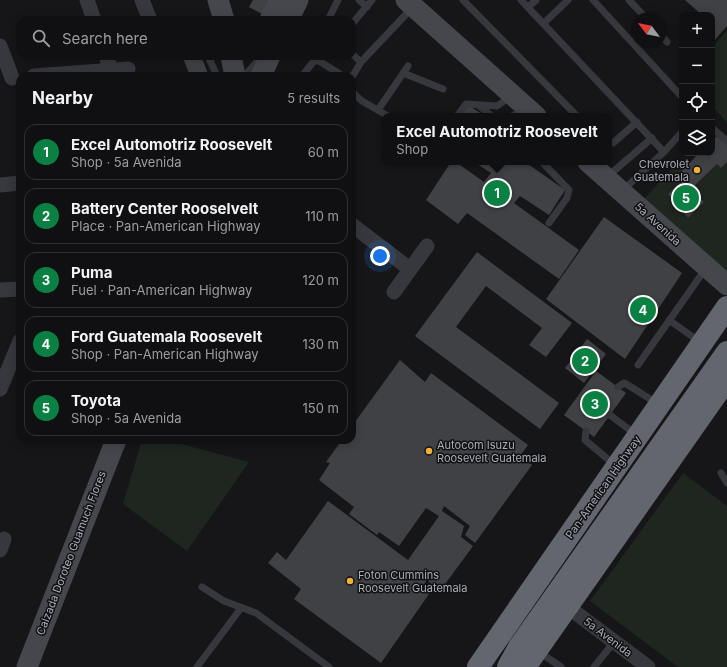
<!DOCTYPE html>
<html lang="en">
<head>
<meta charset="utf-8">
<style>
	body { margin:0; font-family:Inter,sans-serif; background:#19191b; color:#f1f3f6 }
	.controls { position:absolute; right:12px; top:12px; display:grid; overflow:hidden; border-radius:8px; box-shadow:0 2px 10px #0003 }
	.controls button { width:36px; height:36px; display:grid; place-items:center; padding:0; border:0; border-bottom:1px solid #303032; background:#101012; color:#f1f3f6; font:20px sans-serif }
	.compass { position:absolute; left:631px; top:12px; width:36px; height:36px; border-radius:50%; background:#101012; box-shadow:0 2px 10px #0003; rotate:302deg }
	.you { position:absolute; left:380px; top:256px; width:14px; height:14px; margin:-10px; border:3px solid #fff; border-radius:50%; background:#1a73e8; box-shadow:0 0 0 6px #1a73e833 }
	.badge { display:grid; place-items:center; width:26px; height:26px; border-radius:50%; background:#0b8043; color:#fff; font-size:13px; font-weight:700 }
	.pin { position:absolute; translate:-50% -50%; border:2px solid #fff; box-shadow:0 1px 4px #0006 }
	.popup { position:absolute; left:382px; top:113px; width:230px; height:52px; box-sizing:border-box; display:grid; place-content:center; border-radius:8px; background:#101012; filter:drop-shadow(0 1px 3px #0005); font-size:13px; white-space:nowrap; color:#9c9d9f }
	.popup b { font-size:15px; color:#f1f3f6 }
	.popup::after { content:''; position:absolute; left:50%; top:100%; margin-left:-8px; border:8px solid transparent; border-top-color:#101012 }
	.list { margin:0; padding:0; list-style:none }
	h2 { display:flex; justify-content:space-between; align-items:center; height:52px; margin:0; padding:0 16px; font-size:17px }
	h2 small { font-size:13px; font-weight:400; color:#9c9d9f }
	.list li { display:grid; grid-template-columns:26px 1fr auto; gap:12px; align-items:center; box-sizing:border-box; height:56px; margin:0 8px 8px; padding:0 8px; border:1px solid #303032; border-radius:12px }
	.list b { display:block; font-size:15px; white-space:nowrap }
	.list p { margin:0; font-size:13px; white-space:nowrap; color:#9c9d9f }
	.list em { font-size:13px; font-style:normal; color:#9c9d9f }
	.icon { flex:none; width:22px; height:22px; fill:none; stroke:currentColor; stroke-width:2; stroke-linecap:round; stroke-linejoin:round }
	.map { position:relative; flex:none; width:727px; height:667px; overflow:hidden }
	.search { position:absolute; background:#101012; box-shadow:0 2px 10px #0003; left:16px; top:16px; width:340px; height:44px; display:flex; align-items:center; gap:10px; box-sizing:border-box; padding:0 14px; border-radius:12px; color:#9c9d9f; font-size:15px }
	.panel { position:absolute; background:#101012; box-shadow:0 2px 10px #0003; left:16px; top:72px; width:340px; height:372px; border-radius:12px }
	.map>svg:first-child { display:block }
	.green { fill:#1e261f }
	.building { fill:#404145 }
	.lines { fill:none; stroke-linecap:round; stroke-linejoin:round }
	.lane { stroke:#37383d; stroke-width:7 }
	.street { stroke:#37383d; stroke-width:15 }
	.secondary { stroke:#45474d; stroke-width:21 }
	.highway { stroke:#63666e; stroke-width:22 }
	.poi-dot { fill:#f2b134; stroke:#111113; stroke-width:1.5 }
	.labels { text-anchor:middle; stroke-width:3; stroke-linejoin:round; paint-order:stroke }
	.poi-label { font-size:11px; fill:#a8adb8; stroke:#111113; text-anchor:start }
	.street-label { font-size:11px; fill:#a8adb8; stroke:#111113 }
</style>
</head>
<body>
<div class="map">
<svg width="727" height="667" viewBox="0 0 727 667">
	<rect width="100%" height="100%" fill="#161618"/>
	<path class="green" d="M727,30V123L712,106V42L715,44Z
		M681,159L687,166L678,174L683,180L668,194L688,218L704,202L691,189L717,164L721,168L727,162V273L643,200Z
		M142,440H166L249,462L187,551L123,504Z
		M683,473L727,506V667H678L590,601Z"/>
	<path class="building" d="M253,0H270L262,14L249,7Z
		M685,0H727V26L713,42L712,15H702Z
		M189,56H201L209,76H190L183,58Z
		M468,105L485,116H461Z
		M718,135L727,144V162L721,168L717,164L691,189L704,202L688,218L668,194L683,180L678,175L699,153H712V140Z
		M451,162H456L484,182L491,173L474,162H525L565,190L549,215L520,196L514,203L579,250L559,279L467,213L458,224L426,200Z
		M604,217L682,273L625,359L546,299Z
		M477,252L572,323L546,357L529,345L542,328L486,286L456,327L559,403L540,429L415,336Z
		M587,339L606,354L584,383L565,368Z
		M400,360L425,382L431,373L528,445L520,456L532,465L475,543L465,535L470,526L444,506L442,511L464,526L461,537L473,546L440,591L427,580L420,590L429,594L381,663L294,599L301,589L268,563L277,552L286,560L328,501L408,560L439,516L426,508L399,546L379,532L377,535L349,514L354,507L319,480L330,463L326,462L342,440H352V426Z
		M596,371L626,393L594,437L564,415Z"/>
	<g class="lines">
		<path class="lane" d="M359,0L367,7
			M463,0L577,116
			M521,0L664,152
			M593,0L682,97
			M629,0L646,18
			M528,7L536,0
			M328,20L338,0
			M544,23L568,0
			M352,24L372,0
			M661,35L667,42
			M352,54L361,62
			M208,56L217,76
			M403,73L443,89
			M242,76L247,73L262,56
			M302,76L314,61H319L343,76
			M352,77L361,62L412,8
			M352,92L362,101L388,116
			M478,105L492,116
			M378,110L408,66
			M457,116L466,104L497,106L511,96
			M512,116L525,109
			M712,128L727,141
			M609,143H613L637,122
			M542,162L569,190L567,198L549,223
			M607,177L652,138
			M623,190L664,152L682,132
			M669,320L700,342
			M638,365L706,268
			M618,387L624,383L628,385L658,404
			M610,415L635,434
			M586,431L585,440L616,466
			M721,473L727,483
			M202,587L224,601L256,613L329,667
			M539,652L561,667
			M197,667L241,608
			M594,667L614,642"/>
		<path class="street" d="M87,0L94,20
			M142,0L150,20
			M0,46L12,78
			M106,56L111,70
			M34,76L128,69
			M0,185L20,183
			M352,225L410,269
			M0,290L20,289
			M394,292L427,246
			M0,389L20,341
			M0,550L4,539
			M568,607L648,667"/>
		<path class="secondary" d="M218,0L224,20
			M406,0L536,116
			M270,20L280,0
			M288,20L298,0
			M231,56L235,76
			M261,76L270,56
			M588,162L727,285
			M27,667L116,440"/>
		<path class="highway" d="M478,667L727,307
			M508,667L519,647L727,352
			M525,667L727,379"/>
	</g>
	<g class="poi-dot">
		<circle cx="697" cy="170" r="4"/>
		<circle cx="429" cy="451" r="4"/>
		<circle cx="350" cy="581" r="4"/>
	</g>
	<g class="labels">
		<g class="poi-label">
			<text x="689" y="168" text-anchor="end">Chevrolet<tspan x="689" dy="13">Guatemala</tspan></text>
			<text x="437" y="449">Autocom Isuzu<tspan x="437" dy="13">Roosevelt Guatemala</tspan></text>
			<text x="358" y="579">Foton Cummins<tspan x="358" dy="13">Roosevelt Guatemala</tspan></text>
		</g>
		<g class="street-label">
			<text transform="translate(658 224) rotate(42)" y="4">5a Avenida</text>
			<text transform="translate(603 487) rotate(-55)" y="4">Pan-American Highway</text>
			<text transform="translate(71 553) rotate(-69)" y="4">Calzada Doroteo Guamuch Flores</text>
			<text transform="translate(608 637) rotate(37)" y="4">5a Avenida</text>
		</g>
	</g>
</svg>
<div class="controls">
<button>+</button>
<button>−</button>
<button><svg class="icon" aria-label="locate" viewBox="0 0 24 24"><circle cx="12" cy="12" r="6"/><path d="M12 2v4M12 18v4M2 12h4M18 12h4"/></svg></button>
<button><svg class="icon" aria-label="layers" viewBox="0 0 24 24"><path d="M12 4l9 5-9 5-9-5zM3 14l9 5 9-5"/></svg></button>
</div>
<svg class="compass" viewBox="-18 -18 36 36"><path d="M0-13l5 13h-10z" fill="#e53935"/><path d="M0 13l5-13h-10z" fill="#9c9d9f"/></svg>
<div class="you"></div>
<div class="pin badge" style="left:497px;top:193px">1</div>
<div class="popup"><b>Excel Automotriz Roosevelt</b>Shop</div>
<div class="pin badge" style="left:585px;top:361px">2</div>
<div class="pin badge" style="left:595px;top:404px">3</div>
<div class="pin badge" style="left:643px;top:310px">4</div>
<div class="pin badge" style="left:686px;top:198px">5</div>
<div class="search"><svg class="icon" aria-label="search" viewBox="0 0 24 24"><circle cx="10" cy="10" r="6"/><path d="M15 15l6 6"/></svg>Search here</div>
<section class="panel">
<h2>Nearby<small>5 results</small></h2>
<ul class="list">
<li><span class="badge">1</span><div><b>Excel Automotriz Roosevelt</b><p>Shop · 5a Avenida</p></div><em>60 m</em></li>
<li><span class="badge">2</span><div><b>Battery Center Rooselvelt</b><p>Place · Pan-American Highway</p></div><em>110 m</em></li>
<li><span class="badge">3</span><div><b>Puma</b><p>Fuel · Pan-American Highway</p></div><em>120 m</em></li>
<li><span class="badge">4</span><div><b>Ford Guatemala Roosevelt</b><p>Shop · Pan-American Highway</p></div><em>130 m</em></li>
<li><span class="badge">5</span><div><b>Toyota</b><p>Shop · 5a Avenida</p></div><em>150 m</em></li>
</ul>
</section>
</div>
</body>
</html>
